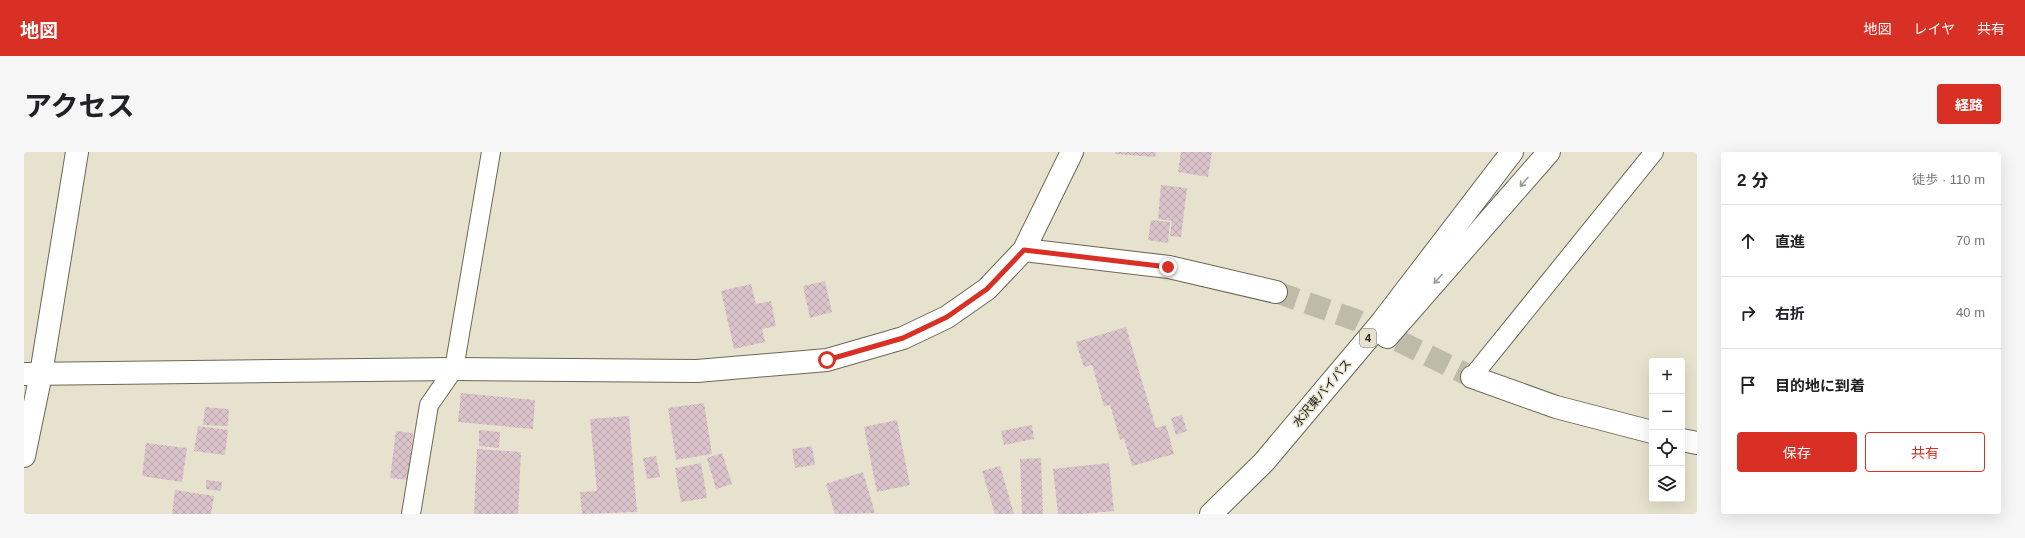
<!DOCTYPE html>
<html lang="ja">
<head>
<meta charset="utf-8">
<style>
	body { margin:0; font-family:Arial,"Noto Sans JP",sans-serif; background:#f6f6f6; color:#202124 }
	.controls { position:absolute; right:12px; bottom:12px; display:grid; overflow:hidden; border-radius:4px; box-shadow:0 4px 16px #0002 }
	.controls button { width:36px; height:36px; display:grid; place-items:center; padding:0; border:0; border-bottom:1px solid #e0e0e0; background:#fff; color:#202124; font:20px sans-serif }
	.stop { position:absolute; width:12px; height:12px; margin:-9px; border:3px solid #d93025; border-radius:50%; background:#fff }
	.stop.end { background:#d93025; border-color:#fff; box-shadow:0 1px 4px #0008 }
	.list { margin:0; padding:0; list-style:none }
	h2 { display:flex; justify-content:space-between; align-items:center; height:52px; margin:0; padding:0 16px; font-size:17px }
	h2 small { font-size:13px; font-weight:400; color:#757577 }
	.list li { display:grid; grid-template-columns:26px 1fr auto; gap:12px; align-items:center; box-sizing:border-box; height:72px; padding:0 16px; border-top:1px solid #e0e0e0 }
	.list b { display:block; font-size:15px; white-space:nowrap }
	.list em { font-size:13px; font-style:normal; color:#757577 }
	.actions { display:flex; gap:8px; padding:12px 16px }
	.actions a { flex:1; padding:9px 0; border:1px solid #d93025; border-radius:4px; text-align:center; font-size:14px; color:#d93025 }
	.actions .main { background:#d93025; color:#fff }
	.icon { flex:none; width:22px; height:22px; fill:none; stroke:currentColor; stroke-width:2; stroke-linecap:round; stroke-linejoin:round }
	.map { position:relative; flex:none; width:1673px; height:362px; overflow:hidden; border-radius:4px }
	header { display:flex; align-items:center; gap:24px; box-sizing:border-box; height:56px; padding:0 20px; background:#d93025; color:#fff }
	header strong { font-size:19px }
	nav { display:flex; gap:22px; margin-inline-start:auto; font-size:14px }
	.intro { display:flex; align-items:center; justify-content:space-between; box-sizing:border-box; height:96px; padding:0 24px }
	h1 { margin:0; font-size:28px }
	.button { padding:10px 18px; border-radius:4px; background:#d93025; color:#fff; font-size:14px; font-weight:700 }
	main { display:flex; gap:24px; padding:0 24px }
	aside { flex:1; background:#fff; border-radius:4px; box-shadow:0 4px 16px #0002 }
	.map>svg:first-child { display:block }
	.building { fill:url(#building-cross-hatch) }
	.lines { fill:none; stroke-linecap:round; stroke-linejoin:round }
	.tertiary-tunnel { stroke:#bfbba9; stroke-width:22; stroke-dasharray:22 11; stroke-linecap:butt }
	.minor-casing { stroke:#6b6855; stroke-width:20 }
	.tertiary-casing { stroke:#6b6855; stroke-width:24 }
	.trunk-casing { stroke:#6b6855; stroke-width:24 }
	.minor { stroke:#fff; stroke-width:18 }
	.tertiary { stroke:#fff; stroke-width:22 }
	.trunk { stroke:#fff; stroke-width:22 }
	.oneway { stroke:#9b9b97 }
	.route { stroke:#d93025; stroke-width:5 }
	.labels { text-anchor:middle; stroke-width:3; stroke-linejoin:round; paint-order:stroke }
	.shield { fill:#e6e2cd; stroke:#5c5a4e; stroke-width:1 }
	.shield-label { font-size:11px; font-weight:bold; fill:#212018 }
	.street-label { font-size:12px; fill:#212018; stroke:#e6e2cd }
</style>
</head>
<body>
<header>
<strong>地図</strong>
<nav><a>地図</a><a>レイヤ</a><a>共有</a></nav>
</header>
<div class="intro"><h1>アクセス</h1><a class="button">経路</a></div>
<main>
<div class="map">
<svg width="1673" height="362" viewBox="0 0 1673 362">
	<defs>
		<pattern id="building-cross-hatch" width="8" height="8" patternUnits="userSpaceOnUse"><rect width="8" height="8" fill="#dac3cb"/><path d="M0 0l8 8M0 8l8-8" fill="none" stroke="#bba7ae"/></pattern>
	</defs>
	<rect width="100%" height="100%" fill="#e6e2cd"/>
	<path class="building" d="M1091,0H1132L1131,5L1091,2Z
		M1157,0H1188L1184,25L1154,20Z
		M1137,33L1163,36L1157,85L1146,84L1148,69L1134,67Z
		M1127,68L1146,70L1144,91L1124,88Z
		M801,129L808,160L786,166L779,134Z
		M727,132L732,152L747,149L752,174L738,177L741,190L710,197L697,139Z
		M1102,175L1132,276L1142,273L1150,302L1108,314L1100,286L1096,288L1086,253L1080,254L1068,213L1060,215L1052,190Z
		M437,241L511,248L509,277L434,270Z
		M680,251L688,302L652,308L644,256Z
		M181,255L205,257L204,274L179,273Z
		M1158,263L1163,279L1152,283L1147,266Z
		M605,264L613,360L558,362L556,340L573,339L566,267Z
		M873,268L886,333L853,340L840,275Z
		M1008,273L1010,287L980,293L977,279Z
		M174,274L204,278L201,303L170,299Z
		M455,278L476,280L475,296L455,294Z
		M372,279L389,281L384,328L366,326Z
		M122,291L163,296L158,330L118,324Z
		M788,294L791,313L771,316L768,297Z
		M453,297L497,300L494,362H450Z
		M698,301L708,332L692,337L683,306Z
		M632,304L636,325L623,327L619,306Z
		M1017,306L1019,362H998L996,307Z
		M677,311L683,346L657,350L651,316Z
		M1085,311L1090,359L1058,362H1034L1029,317Z
		M976,314L990,362H971L958,319Z
		M839,320L851,361L811,362L802,332Z
		M182,328L198,330L197,339L182,337Z
		M151,338L190,344L187,362H148Z"/>
	<g class="lines">
		<path class="tertiary-tunnel" d="M1252,140L1332,168L1448,225"/>
		<defs>
			<path id="minor" d="M1448,225L1630,0
				M387,362L405,253L430,217L467,0"/>
			<path id="tertiary" d="M1000,98L1145,115L1252,140
				M0,222L430,217L673,219L803,208L879,186L923,165L963,137L1000,98L1048,0
				M1448,225L1532,255L1628,280
				M1658,288L1673,291
				M0,304L17,222L53,0"/>
			<path id="trunk" d="M1363,185L1525,0
				M1187,362L1240,310L1357,171L1488,0"/>
		</defs>
		<use href="#minor" class="minor-casing"/>
		<use href="#tertiary" class="tertiary-casing"/>
		<use href="#trunk" class="trunk-casing"/>
		<use href="#minor" class="minor"/>
		<use href="#tertiary" class="tertiary"/>
		<use href="#trunk" class="trunk"/>
	</g>
	<defs><path id="oneway-shaft" d="M-6 0H5M1.5-3L5.5 0L1.5 3" fill="none" stroke-width="1.6" stroke-linecap="round" stroke-linejoin="round"/></defs>
	<g class="oneway">
		<use href="#oneway-shaft" transform="translate(1500 30) rotate(131)"/>
		<use href="#oneway-shaft" transform="translate(1414 127) rotate(132)"/>
	</g>
	<g class="lines">
		<path class="route" d="M803,208L879,186L923,165L963,137L1000,98L1144,115"/>
	</g>
	<g class="labels">
		<rect class="shield" x="1336" y="177" width="16" height="18" rx="3"/>
		<g class="shield-label">
			<text x="1344" y="190">4</text>
		</g>
		<g class="street-label">
			<text transform="translate(1298 241) rotate(-50)" y="4">水沢東バイパス</text>
		</g>
	</g>
</svg>
<div class="controls">
<button>+</button>
<button>−</button>
<button><svg class="icon" aria-label="locate" viewBox="0 0 24 24"><circle cx="12" cy="12" r="6"/><path d="M12 2v4M12 18v4M2 12h4M18 12h4"/></svg></button>
<button><svg class="icon" aria-label="layers" viewBox="0 0 24 24"><path d="M12 4l9 5-9 5-9-5zM3 14l9 5 9-5"/></svg></button>
</div>
<div class="stop" style="left:803px;top:208px"></div>
<div class="stop end" style="left:1144px;top:115px"></div>
</div>
<aside>
<h2>2 分<small>徒歩 · 110 m</small></h2>
<ul class="list">
<li><svg class="icon" aria-label="ahead" viewBox="0 0 24 24"><path d="M12 20V5M6 11l6-6 6 6"/></svg><div><b>直進</b></div><em>70 m</em></li>
<li><svg class="icon" aria-label="right" viewBox="0 0 24 24"><path d="M7 20v-9h11M14 6l5 5-5 5"/></svg><div><b>右折</b></div><em>40 m</em></li>
<li><svg class="icon" aria-label="arrive" viewBox="0 0 24 24"><path d="M6 21V4h12l-3 4 3 4H6"/></svg><div><b>目的地に到着</b></div></li>
</ul>
<div class="actions"><a class="main">保存</a><a>共有</a></div>
</aside>
</main>
</body>
</html>
